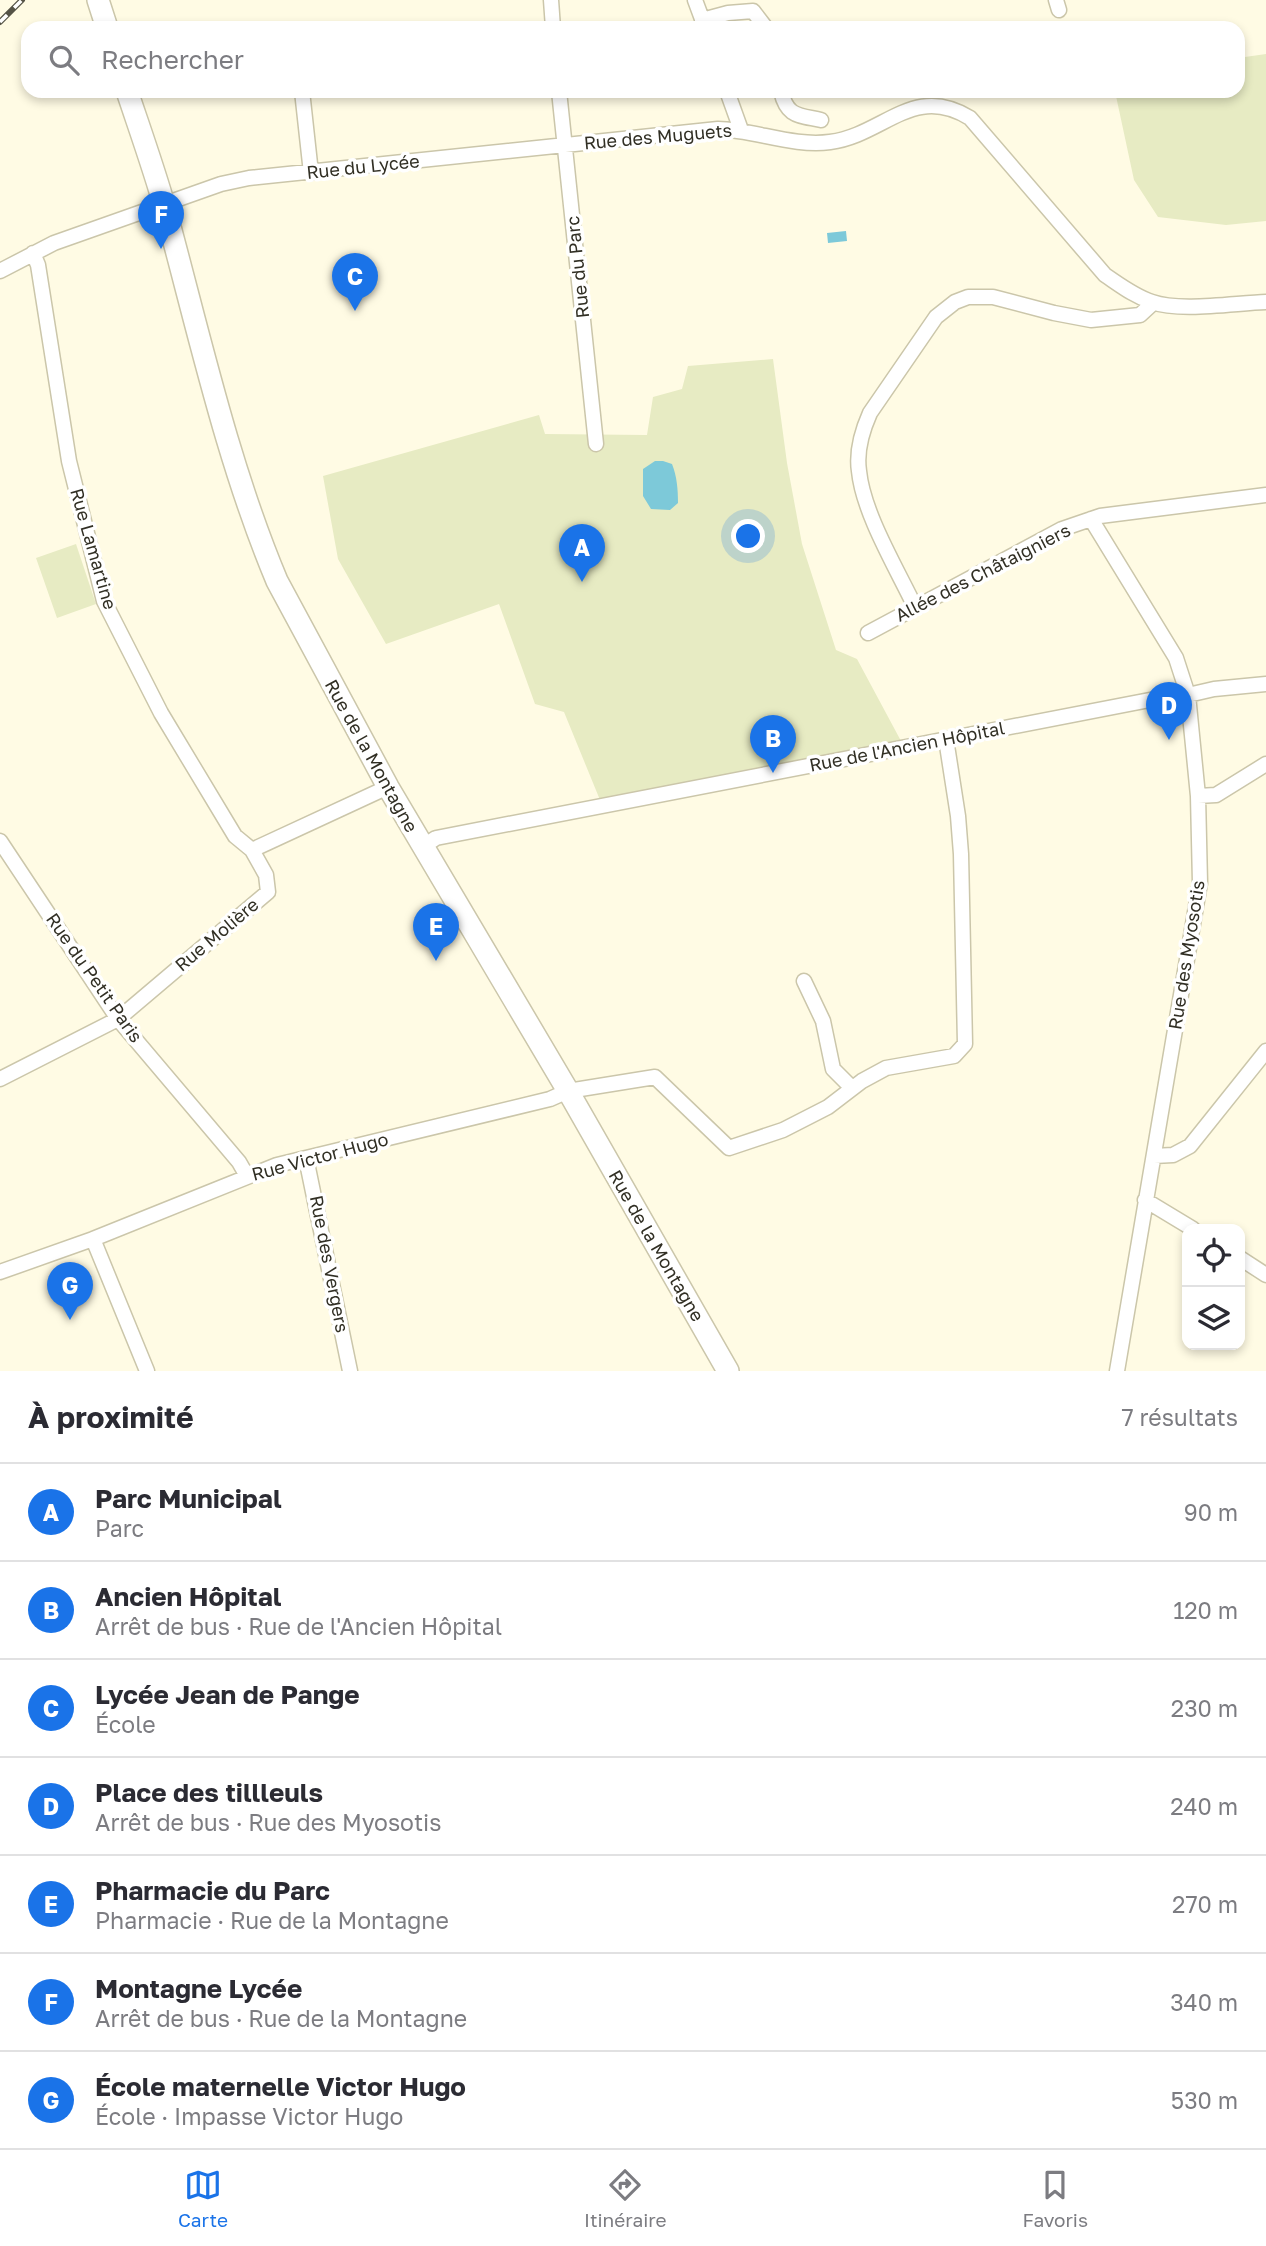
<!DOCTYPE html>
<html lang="fr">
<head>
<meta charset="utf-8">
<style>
	body { margin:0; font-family:"Golos Text",sans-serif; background:#f2f2f3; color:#2b2b33 }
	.controls { position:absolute; right:21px; bottom:21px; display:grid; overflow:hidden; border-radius:14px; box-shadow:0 4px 10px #0003 }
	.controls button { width:63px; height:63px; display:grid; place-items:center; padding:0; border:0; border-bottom:2px solid #e1e1e2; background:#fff; color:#2b2b33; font:35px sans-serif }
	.you { position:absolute; left:749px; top:537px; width:24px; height:24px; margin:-18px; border:5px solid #fff; border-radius:50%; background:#1a73e8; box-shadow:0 0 0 10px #1a73e833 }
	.badge { display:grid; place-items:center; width:46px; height:46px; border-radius:50%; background:#1a73e8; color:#fff; font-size:23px; font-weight:700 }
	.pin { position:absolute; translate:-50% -58px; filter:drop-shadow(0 2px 4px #0008) }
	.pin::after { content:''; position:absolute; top:37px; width:24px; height:21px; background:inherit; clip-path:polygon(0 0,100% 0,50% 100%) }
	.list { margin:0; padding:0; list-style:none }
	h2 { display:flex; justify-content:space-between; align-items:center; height:91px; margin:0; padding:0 28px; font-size:30px }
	h2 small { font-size:23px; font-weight:400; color:#7c7c81 }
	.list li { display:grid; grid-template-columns:46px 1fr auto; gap:21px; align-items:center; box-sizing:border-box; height:98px; padding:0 28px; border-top:2px solid #e1e1e2 }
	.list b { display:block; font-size:26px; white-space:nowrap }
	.list p { margin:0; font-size:23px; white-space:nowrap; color:#7c7c81 }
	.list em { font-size:23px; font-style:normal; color:#7c7c81 }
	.icon { flex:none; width:38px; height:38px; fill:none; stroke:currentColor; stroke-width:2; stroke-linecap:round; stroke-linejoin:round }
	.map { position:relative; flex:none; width:1266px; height:1371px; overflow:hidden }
	.search { position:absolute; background:#fff; box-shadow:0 4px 10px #0003; left:21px; right:21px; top:21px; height:77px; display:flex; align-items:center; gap:18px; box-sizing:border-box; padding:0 24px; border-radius:21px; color:#7c7c81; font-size:26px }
	.sheet { height:777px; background:#fff }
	nav { display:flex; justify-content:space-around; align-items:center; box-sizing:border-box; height:98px; border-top:2px solid #e1e1e2; background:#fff; font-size:19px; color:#7c7c81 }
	nav a { display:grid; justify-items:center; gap:4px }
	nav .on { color:#1a73e8 }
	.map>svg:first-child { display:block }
	.green { fill:#e7ebc3 }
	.water { fill:#7dc9d9 }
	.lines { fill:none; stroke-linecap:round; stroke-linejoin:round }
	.minor-casing { stroke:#cbc6aa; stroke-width:17 }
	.primary-casing { stroke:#cbc6aa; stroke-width:24 }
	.minor { stroke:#fff; stroke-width:14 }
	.primary { stroke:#fff; stroke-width:21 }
	.rail-casing { stroke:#555346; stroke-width:6 }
	.rail { stroke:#fff; stroke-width:3.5; stroke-dasharray:10; stroke-linecap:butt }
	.labels { text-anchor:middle; stroke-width:7; stroke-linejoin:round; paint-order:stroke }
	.street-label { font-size:18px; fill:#312f24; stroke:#fff }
</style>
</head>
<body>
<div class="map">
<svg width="1266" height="1371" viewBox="0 0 1266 1371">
	<rect width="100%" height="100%" fill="#fffbe4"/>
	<path class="green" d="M1266,54V221L1226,225L1158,217L1134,180L1116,96L1133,91H1238V58Z
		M773,359L787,463L802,544L836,650L857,659L901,741L600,800L564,712L535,704L499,604L386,644L338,559L323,476L539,415L545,434L647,435L653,397L682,389L688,366Z
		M76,544L96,604L57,618L36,558Z"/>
	<path class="water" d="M846,231L847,241L828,243L827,233Z
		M655,461H663L672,464C677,477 678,489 678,503L670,510L651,509L643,496V469Z"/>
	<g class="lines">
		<defs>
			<path id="minor" d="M551,0L553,28
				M695,0L705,27
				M1056,0L1059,10
				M702,20L728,13L753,11L766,28
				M302,91L311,173
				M559,91L596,444
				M727,91L741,130
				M781,91C787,117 798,115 821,120
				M33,253L38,265L69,461L104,601L161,713L235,836L252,850
				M0,271L54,243L221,184L249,178L718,129C755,130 793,147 830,142C884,135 913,83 970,118L1105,275C1120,285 1134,296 1152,302C1180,312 1235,303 1266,302
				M1091,519L1176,658L1188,695L1198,796L1200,883L1117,1371
				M915,607C897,569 863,513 859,471C856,451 862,431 870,413L936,317L955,302L968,297H993L1054,313L1091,320L1140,315L1153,303
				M868,633L1062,529L1100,516L1266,495
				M1198,796L1216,795L1266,764
				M0,841L118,1019L239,1162L247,1176
				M422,847L436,838C678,793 919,744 1160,698L1188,695L1214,689L1266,684
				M804,981L823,1021L833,1069L852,1088
				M0,1079L118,1019L268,892L266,875L252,850L388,787
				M1154,1156L1173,1155L1190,1146L1266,1051
				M306,1158L350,1371
				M1145,1200L1193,1229
				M93,1239L147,1371
				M1240,1258L1266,1275
				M0,1272L93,1239L277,1165L550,1099L568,1091L655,1077L729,1148L783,1130L828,1107L862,1081L886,1068L954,1056L965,1044L961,854L958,816L946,739"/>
			<path id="primary" d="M98,0L107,28
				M127,91C140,130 154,169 165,208C199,333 227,462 277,581L388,787L568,1091L728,1371"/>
		</defs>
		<use href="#minor" class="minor-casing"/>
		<use href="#primary" class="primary-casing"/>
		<use href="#minor" class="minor"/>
		<use href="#primary" class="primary"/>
		<defs>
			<path id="rail" d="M0,22L22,0"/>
		</defs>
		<use href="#rail" class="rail-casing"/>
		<use href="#rail" class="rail"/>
	</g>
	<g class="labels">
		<g class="street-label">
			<text transform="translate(658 137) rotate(-5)" y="6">Rue des Muguets</text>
			<text transform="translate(363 167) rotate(-6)" y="6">Rue du Lycée</text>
			<text transform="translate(578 267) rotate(-96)" y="6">Rue du Parc</text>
			<text transform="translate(93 549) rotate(74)" y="6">Rue Lamartine</text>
			<text transform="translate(983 573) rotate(-27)" y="6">Allée des Châtaigniers</text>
			<text transform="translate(907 747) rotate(-11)" y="6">Rue de l'Ancien Hôpital</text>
			<text transform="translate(371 756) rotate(61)" y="6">Rue de la Montagne</text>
			<text transform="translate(217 935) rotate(-40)" y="6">Rue Molière</text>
			<text transform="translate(1187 955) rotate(-81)" y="6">Rue des Myosotis</text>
			<text transform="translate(94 978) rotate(55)" y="6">Rue du Petit Paris</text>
			<text transform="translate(320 1157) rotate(-15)" y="6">Rue Victor Hugo</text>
			<text transform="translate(656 1246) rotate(60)" y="6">Rue de la Montagne</text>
			<text transform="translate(329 1264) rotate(79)" y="6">Rue des Vergers</text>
		</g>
	</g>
</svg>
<div class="controls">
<button><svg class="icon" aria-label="locate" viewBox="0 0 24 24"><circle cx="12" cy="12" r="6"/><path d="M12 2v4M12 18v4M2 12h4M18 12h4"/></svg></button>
<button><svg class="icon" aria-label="layers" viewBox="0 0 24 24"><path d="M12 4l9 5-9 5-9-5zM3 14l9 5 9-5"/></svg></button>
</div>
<div class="you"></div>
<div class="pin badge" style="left:582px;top:582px">A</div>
<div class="pin badge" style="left:773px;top:773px">B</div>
<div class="pin badge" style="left:355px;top:311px">C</div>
<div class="pin badge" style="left:1169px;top:740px">D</div>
<div class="pin badge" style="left:436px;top:961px">E</div>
<div class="pin badge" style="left:161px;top:249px">F</div>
<div class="pin badge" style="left:70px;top:1320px">G</div>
<div class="search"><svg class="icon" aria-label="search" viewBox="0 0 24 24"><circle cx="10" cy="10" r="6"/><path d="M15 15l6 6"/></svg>Rechercher</div>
</div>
<section class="sheet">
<h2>À proximité<small>7 résultats</small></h2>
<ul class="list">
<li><span class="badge">A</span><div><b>Parc Municipal</b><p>Parc</p></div><em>90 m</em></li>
<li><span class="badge">B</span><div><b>Ancien Hôpital</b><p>Arrêt de bus · Rue de l'Ancien Hôpital</p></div><em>120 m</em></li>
<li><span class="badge">C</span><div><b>Lycée Jean de Pange</b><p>École</p></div><em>230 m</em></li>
<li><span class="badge">D</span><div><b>Place des tillleuls</b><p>Arrêt de bus · Rue des Myosotis</p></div><em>240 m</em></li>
<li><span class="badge">E</span><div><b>Pharmacie du Parc</b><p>Pharmacie · Rue de la Montagne</p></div><em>270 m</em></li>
<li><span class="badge">F</span><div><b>Montagne Lycée</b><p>Arrêt de bus · Rue de la Montagne</p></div><em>340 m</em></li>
<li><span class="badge">G</span><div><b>École maternelle Victor Hugo</b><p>École · Impasse Victor Hugo</p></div><em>530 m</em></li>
</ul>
</section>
<nav>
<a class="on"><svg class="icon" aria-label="map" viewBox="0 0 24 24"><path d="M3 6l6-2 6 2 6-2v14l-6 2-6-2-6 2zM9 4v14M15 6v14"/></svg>Carte</a>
<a><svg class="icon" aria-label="directions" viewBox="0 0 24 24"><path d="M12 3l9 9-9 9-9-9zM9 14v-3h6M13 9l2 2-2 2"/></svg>Itinéraire</a>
<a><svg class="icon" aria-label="saved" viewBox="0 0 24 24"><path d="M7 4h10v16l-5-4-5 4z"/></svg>Favoris</a>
</nav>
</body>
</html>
